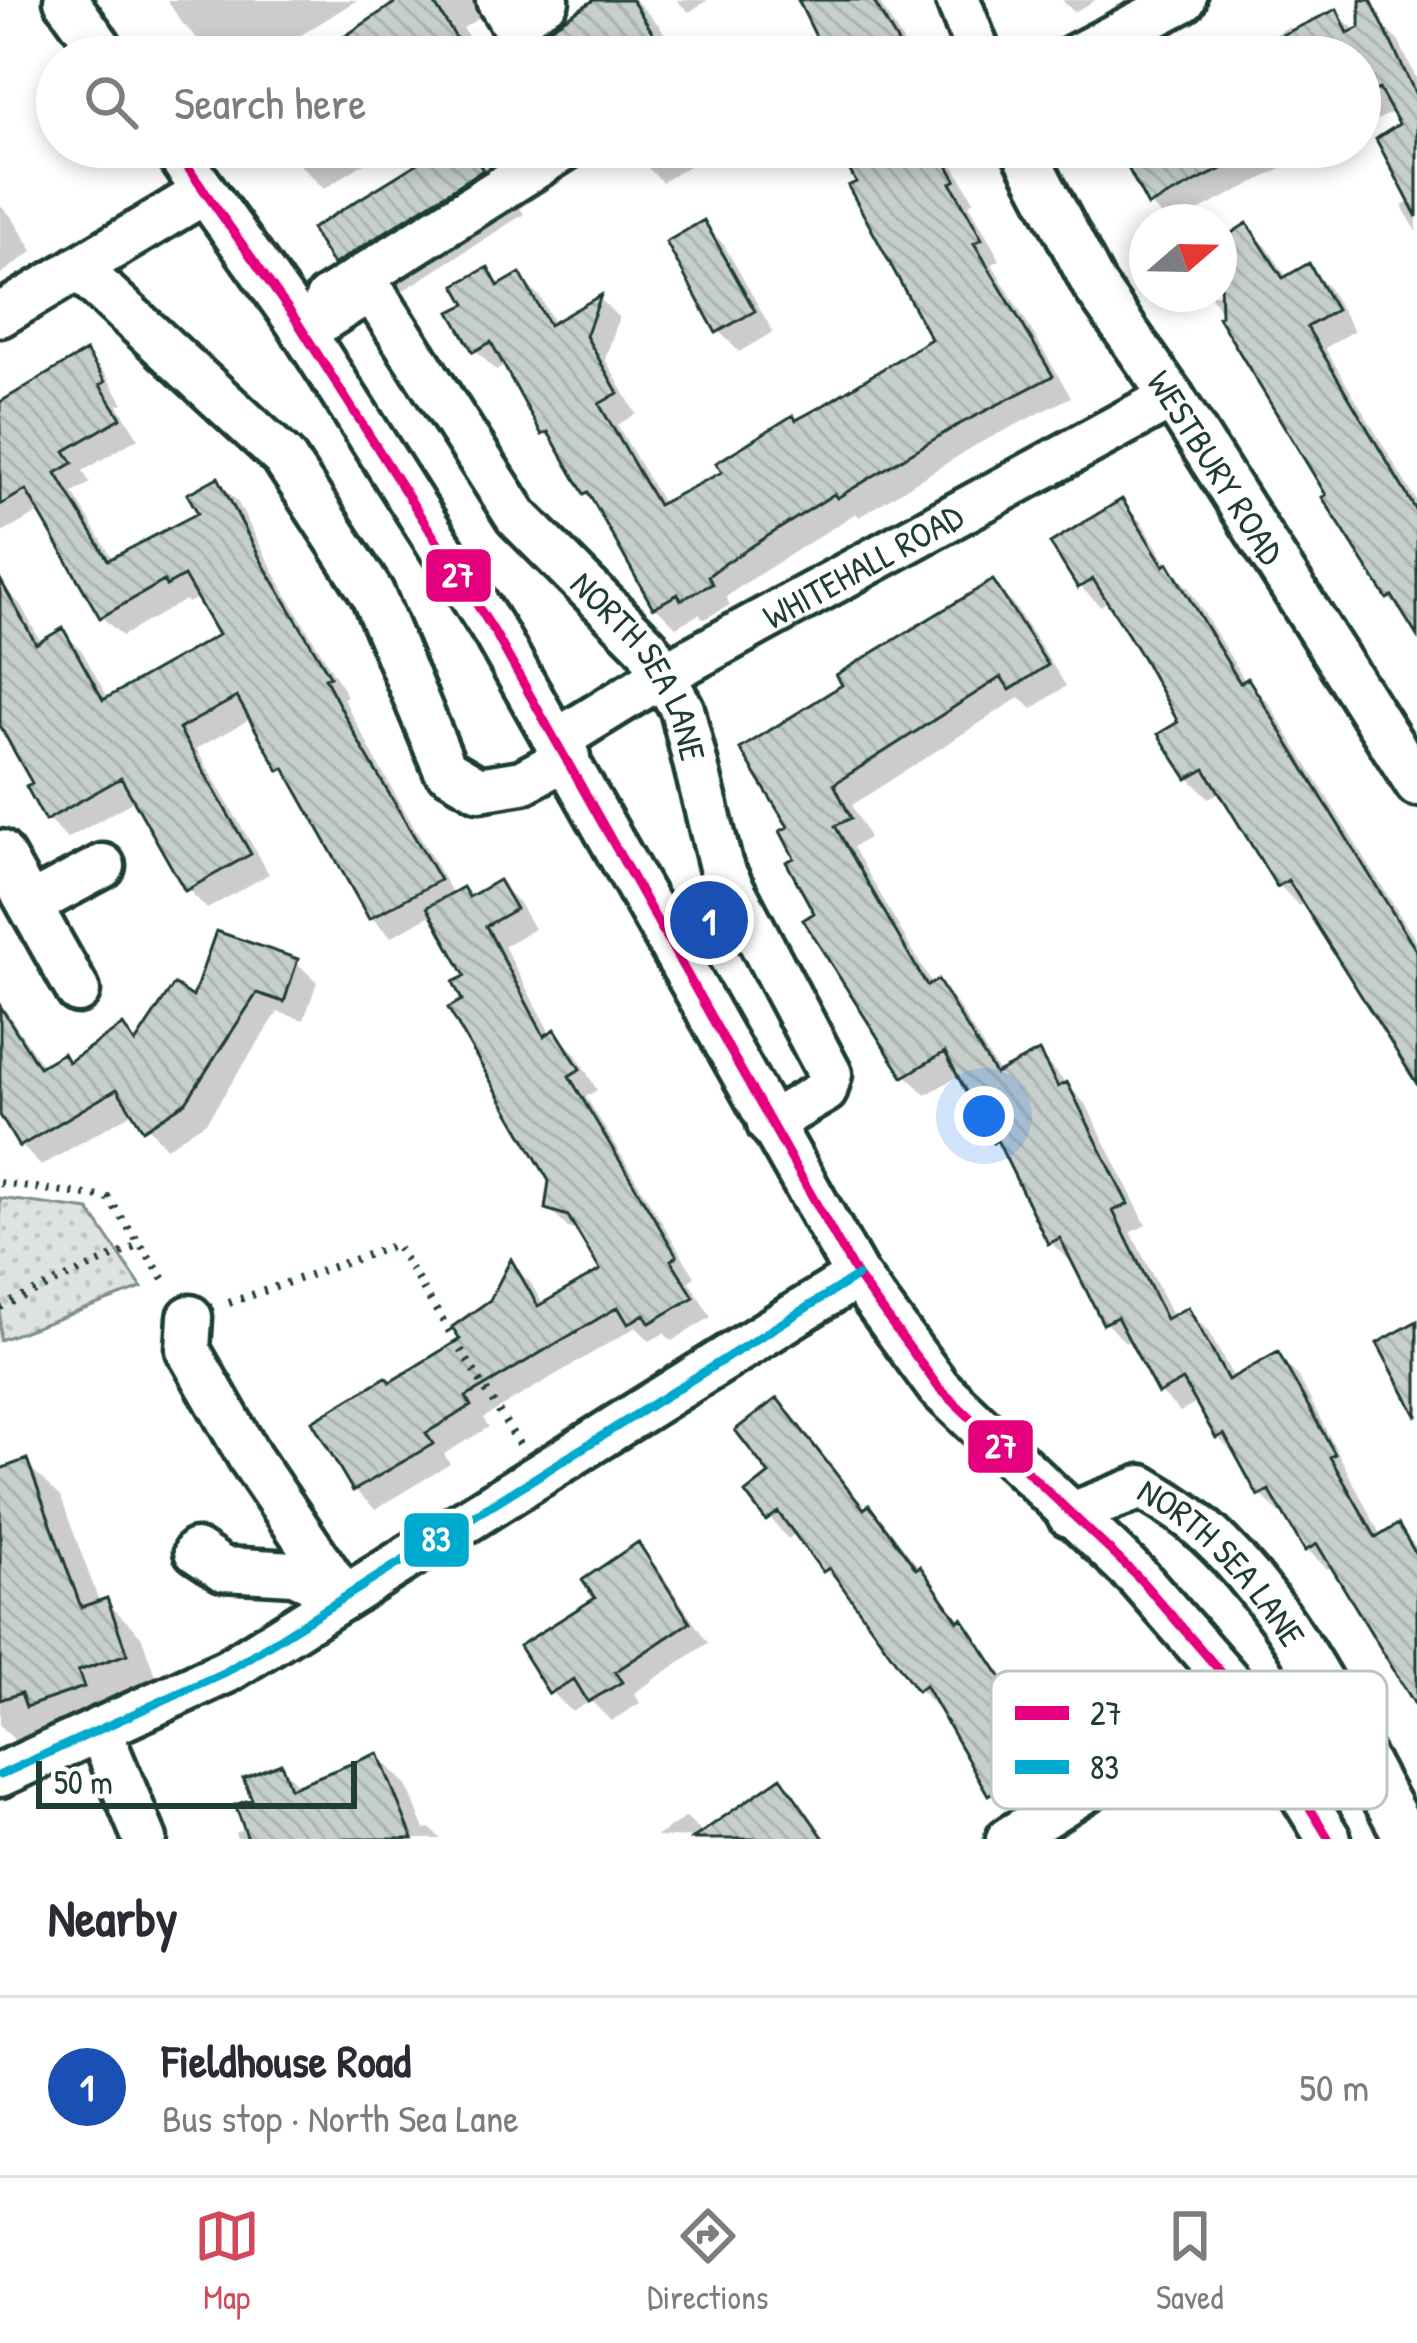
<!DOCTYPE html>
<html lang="en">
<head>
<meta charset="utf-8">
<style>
	body { margin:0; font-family:"Patrick Hand",sans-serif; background:#f7f7f7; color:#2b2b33 }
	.compass { position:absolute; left:1129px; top:204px; width:108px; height:108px; border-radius:50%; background:#fff; box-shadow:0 6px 18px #0003; rotate:70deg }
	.scale { position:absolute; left:36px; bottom:30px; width:321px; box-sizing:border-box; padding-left:12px; border:6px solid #1f3d34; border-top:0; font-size:33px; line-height:42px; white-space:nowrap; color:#1f3d34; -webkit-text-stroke:9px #fff; paint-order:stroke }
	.you { position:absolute; left:984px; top:1116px; width:42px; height:42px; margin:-30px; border:9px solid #fff; border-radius:50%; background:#1a73e8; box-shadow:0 0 0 18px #1a73e833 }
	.badge { display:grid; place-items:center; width:78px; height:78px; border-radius:50%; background:#d1495b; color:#fff; font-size:39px; font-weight:700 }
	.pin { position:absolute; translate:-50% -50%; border:6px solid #fff; box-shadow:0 3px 12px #0006 }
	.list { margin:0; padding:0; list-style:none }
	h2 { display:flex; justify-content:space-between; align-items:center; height:156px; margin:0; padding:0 48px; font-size:51px }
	h2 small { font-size:39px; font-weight:400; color:#7c7c81 }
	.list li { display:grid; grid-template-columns:78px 1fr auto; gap:36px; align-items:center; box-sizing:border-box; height:180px; padding:0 48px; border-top:3px solid #e1e1e2 }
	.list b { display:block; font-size:45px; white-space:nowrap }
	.list p { margin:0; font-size:39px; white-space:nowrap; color:#7c7c81 }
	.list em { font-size:39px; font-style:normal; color:#7c7c81 }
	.icon { flex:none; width:66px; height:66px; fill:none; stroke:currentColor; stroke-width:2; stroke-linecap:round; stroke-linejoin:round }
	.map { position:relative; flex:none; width:1417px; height:1839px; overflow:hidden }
	.search { position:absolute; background:#fff; box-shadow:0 6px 18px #0003; left:36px; right:36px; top:36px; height:132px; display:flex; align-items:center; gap:30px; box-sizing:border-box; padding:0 42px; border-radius:66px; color:#7c7c81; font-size:45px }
	.sheet { height:336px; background:#fff }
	nav { display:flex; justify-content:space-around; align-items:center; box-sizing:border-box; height:168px; border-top:3px solid #e1e1e2; background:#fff; font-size:33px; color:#7c7c81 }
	nav a { display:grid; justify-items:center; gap:6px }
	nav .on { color:#d1495b }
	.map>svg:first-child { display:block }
	.grass { fill:url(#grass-dots); stroke:#7e908b; stroke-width:3 }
	.shadow { fill:#0003 }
	.building { fill:url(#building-back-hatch); stroke:#1f3d34; stroke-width:3 }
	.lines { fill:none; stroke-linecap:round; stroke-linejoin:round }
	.minor-casing { stroke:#1f3d34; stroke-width:51 }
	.path { stroke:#1f3d34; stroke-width:8; stroke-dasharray:3 9; stroke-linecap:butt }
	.minor { stroke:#fff; stroke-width:42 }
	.bus-1-casing { stroke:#fff; stroke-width:18 }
	.bus-2-casing { stroke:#fff; stroke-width:18 }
	.bus-1 { stroke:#e5007d; stroke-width:9 }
	.bus-2 { stroke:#00a9ce; stroke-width:9 }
	.labels { text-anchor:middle; stroke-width:9; stroke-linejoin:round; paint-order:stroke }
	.street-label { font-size:36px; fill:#1f3d34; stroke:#fff }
	.key { fill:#fff; stroke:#bcc5c2; stroke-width:3 }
	.key-label { font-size:33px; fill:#1f3d34 }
	.line-badge { stroke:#fff; stroke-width:4.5 }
	.badge-label { font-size:33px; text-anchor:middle; font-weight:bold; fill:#fff }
</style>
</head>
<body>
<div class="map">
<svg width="1417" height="1839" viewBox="0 0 1417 1839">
	<defs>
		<pattern id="grass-dots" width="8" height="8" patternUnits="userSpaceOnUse" patternTransform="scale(3)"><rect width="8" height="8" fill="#dee3e2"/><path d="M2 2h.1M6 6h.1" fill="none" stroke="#bec4c2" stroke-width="1.8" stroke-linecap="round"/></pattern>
		<pattern id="building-back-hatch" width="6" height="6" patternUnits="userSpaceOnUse" patternTransform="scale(3)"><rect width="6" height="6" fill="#c7cfcc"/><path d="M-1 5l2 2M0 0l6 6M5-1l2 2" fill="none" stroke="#aab3b0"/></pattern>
	</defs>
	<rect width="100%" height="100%" fill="#fff"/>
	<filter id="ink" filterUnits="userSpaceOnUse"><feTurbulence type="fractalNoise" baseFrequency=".00833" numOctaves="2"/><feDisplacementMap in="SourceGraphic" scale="24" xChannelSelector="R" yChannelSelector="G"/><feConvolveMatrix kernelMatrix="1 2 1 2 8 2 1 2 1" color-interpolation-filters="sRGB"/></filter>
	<g filter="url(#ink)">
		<path class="grass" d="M0,1198L89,1210L142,1288L0,1340Z"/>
		<path class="shadow" d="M167,0H357L266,57H216L182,23Z
			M387,0H509L463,28L481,57H318L392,8Z
			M600,0H635L659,25L680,57H561Z
			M676,0H708L689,12Z
			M802,0H891L881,5L912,57H802L798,50L820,37Z
			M1062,0H1096L1074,12Z
			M1337,13L1357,32L1379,22L1399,42L1417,80V232L1402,206L1412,201L1403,125L1395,111L1377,120L1360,103V57H1239L1288,27L1294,33Z
			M716,36L738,57H682Z
			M282,147H389L324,189Z
			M449,147H538L561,182L520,208L524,214L379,306L336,263Z
			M627,147H720L662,182Z
			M840,147H943L974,201L969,204L1000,260L992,264L1071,397L976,445L859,517L856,513L744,584L726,597L730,605L704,619L699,614L676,627L655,606L597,503L563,452L545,433L507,364L496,371L476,350L470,305L487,271L503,286L519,277L540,297L555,325L600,299L619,318L605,359L636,414L617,425L664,505L726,473L797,423L935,340Z
			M1121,147H1289L1297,161L1176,222H1168L1150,204Z
			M0,205L12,217L33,251L0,275Z
			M704,224L724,245L773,332L739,352L719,331Z
			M1247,226L1267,247L1288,279L1308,267L1328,287L1354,331L1325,348L1417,502V632L1389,598L1326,498L1330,496L1210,294H1219V244Z
			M86,354L105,374L123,403L118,405L138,438L83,471L90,483L73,493L114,561L202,514L218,481L237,501L282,587L347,696L343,698L380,768L454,896L471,899L499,883L519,903L534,929L504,946L551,1035L555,1033L575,1053L597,1090L586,1097L695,1277L689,1281L711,1317L672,1341L664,1333L650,1341L636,1327L483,1418L489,1427L444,1454L450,1464L375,1509L355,1490L316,1422L391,1385L464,1340L492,1302L511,1264L530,1282L544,1306L604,1271L581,1232L568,1228L548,1208L552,1181L466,1002L469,977L434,913L391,937L372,918L296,783L282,769L252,718L196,749L269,874L207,909L188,889L137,799L67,839L48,819L36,784L0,720V584L20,604L42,644L63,632L82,651L109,700L222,636L200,597L188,603L185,600L122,636L102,617L42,511L0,534V405Z
			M1122,502L1142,523L1171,570L1188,587L1246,683L1268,702L1417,943V1078L1306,902L1299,906L1279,885L1222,791L1209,798L1189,778L1182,723L1110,600L1100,606L1080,586Z
			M992,584L1013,604L1066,686L1032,709L1020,697L852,805L869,838L853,847L933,986L937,984L957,1004L1000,1075L1039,1054L1087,1106L1146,1225L1131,1232L1174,1319L1188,1311L1208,1331L1235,1380L1278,1356L1298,1376L1382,1538L1397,1528L1417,1548V1709L1333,1566L1327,1569L1307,1549L1285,1511L1280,1514L1260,1494L1238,1457L1218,1437L1199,1402L1180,1412L1160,1392L1132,1339L1126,1343L1105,1322L1074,1261L1071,1262L1050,1242L1005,1151L995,1141L961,1074L926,1095L906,1075L818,915L798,859L792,828L846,686Z
			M296,962L317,982L304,1020L278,1012L206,1122L166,1148L135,1111L41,1166L21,1145L0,1109V1002L44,1068L70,1064L123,1029L138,1044L195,1001Z
			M776,1402L866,1512L869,1509L889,1529L1022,1700L1062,1763L1039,1777L1047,1790L1010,1812L991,1793L939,1709L919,1689L847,1588L825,1570L797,1532L788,1539L749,1493L773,1475Z
			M26,1463L61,1498L100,1604L106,1601L141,1636L160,1689L16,1742L0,1725V1472Z
			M637,1546L657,1567L708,1643L634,1693L640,1703L611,1721L591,1701L572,1712L552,1692L599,1599Z
			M378,1756L407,1785L425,1830L430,1828L441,1839H373Z
			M280,1766L308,1795L335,1839H237L235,1833L247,1828L256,1800Z
			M780,1781L800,1801L827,1839L655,1837L686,1817L704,1834Z"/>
		<path class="building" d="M399,0H432L468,57H314Z
			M594,0H632L668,57H558L547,30Z
			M798,0H873L906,57H826Z
			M1360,0H1371L1417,97V217L1376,139L1399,124L1379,89L1360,99V57H1235L1337,9L1348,33L1360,27Z
			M444,147H468L483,170L333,265L311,229Z
			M837,147H938L956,180L951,183L982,239L974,243L1053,376L956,426L837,498L834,494L724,564L708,576L712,584L681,600L678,594L653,608L588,492L584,494L548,432L542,435L491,342L473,352L450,312L466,304L455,285L488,267L498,286L520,273L549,325L601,295L586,336L618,393L599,404L658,505L722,472L716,463L793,415L796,420L824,405L931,339L848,186L856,182Z
			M1117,147H1265L1148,206Z
			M704,220L755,311L716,333L666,242Z
			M1247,223L1283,278L1309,263L1336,310L1307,327L1417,512V636L1392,596L1387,599L1322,497L1326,495L1218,317L1221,315L1219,241Z
			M86,351L105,382L100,385L121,418L65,451L73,463L56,473L108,560L198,513L187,494L218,477L263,564L330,676L325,678L361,746L440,880L369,919L284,768L279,771L237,697L179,729L251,854L185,891L121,778L45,821L26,786L32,783L0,726V579L36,644L63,628L103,700L218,635L184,576L166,586L164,581L100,618L26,490L0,505V402Z
			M1122,499L1164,566L1168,563L1240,683L1248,678L1417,952V1084L1288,880L1277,887L1205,769L1187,779L1158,734L1178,722L1144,660L1093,579L1078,588L1050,543Z
			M993,580L1048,665L1010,690L1001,677L834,784L851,818L835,826L927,986L938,980L995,1074L1039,1051L1058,1087L1067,1082L1128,1204L1113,1211L1166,1319L1188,1307L1228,1380L1278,1352L1335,1454L1330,1457L1376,1538L1398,1524L1417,1556V1708L1317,1544L1305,1551L1269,1490L1258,1496L1224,1434L1216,1438L1183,1380L1158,1394L1117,1317L1103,1324L1060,1238L1048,1244L997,1140L993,1143L945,1052L903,1077L803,920L814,913L786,862L794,858L780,831L788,827L740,749L842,685L836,675Z
			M499,880L516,909L486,926L544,1036L555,1029L580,1069L569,1076L677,1256L671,1260L694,1297L650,1323L644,1314L628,1324L618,1307L466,1397L471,1406L426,1433L433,1444L353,1491L312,1421L386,1377L390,1382L460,1339L452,1327L490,1300L511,1259L538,1306L600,1270L568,1216L545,1209L549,1181L448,1008L462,1000L453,982L465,976L427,907L463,887L469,897Z
			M216,931L298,959L284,1002L257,993L186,1102L143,1130L117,1089L19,1147L0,1115V1006L39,1067L63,1053L68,1062L123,1025L135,1043L174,984L193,997Z
			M1417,1321V1417L1377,1343Z
			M777,1398L851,1493L864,1509L869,1505L916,1569L920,1566L958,1621L962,1618L1044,1742L1022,1756L1030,1769L988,1795L925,1685L917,1691L829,1568L823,1572L778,1512L766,1521L745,1493L769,1474L735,1430Z
			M27,1459L81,1607L107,1598L127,1654L78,1671L84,1687L26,1707L21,1693L0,1700V1469Z
			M638,1542L690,1622L615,1672L622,1682L588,1702L574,1679L549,1694L519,1646L595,1598L582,1580Z
			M378,1753L413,1839H248L235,1805L252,1799L243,1778L281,1763L290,1788Z
			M781,1777L824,1839H692Z"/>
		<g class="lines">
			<defs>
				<g id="minor">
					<path d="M66,0L107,57"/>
					<path d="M498,0L533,57"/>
					<path d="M958,0L980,57"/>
					<path d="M512,22L547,0"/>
					<path d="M1074,57L1184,0"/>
					<path d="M173,147L296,320L495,633L857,1276L939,1388L1138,1577L1240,1694L1329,1839"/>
					<path id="s1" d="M1022,147L1094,285L1172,397L1417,784"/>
					<path d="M78,268L284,458L372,593L445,769L479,789L522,782L568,757"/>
					<path d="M327,299L567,147"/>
					<path d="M0,315L205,192"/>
					<path id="s2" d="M304,332L360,296L377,298L517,517L647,647L682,709L721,867L830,1074L825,1091L769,1124"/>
					<path id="s3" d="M558,740L663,675L1172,397"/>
					<path d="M0,852L78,991"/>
					<path d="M30,905L103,866"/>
					<path d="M190,1317L188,1350L250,1458L344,1597"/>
					<path id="s4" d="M1069,1515L1142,1487C1160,1498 1180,1509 1196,1523C1292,1605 1346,1731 1407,1839"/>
					<path d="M196,1551L223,1569L294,1573L312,1581L332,1604"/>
					<path d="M99,1729L145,1839"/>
					<path d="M0,1775L227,1671L857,1276"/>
					<path d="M1008,1839L1240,1694"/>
				</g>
			</defs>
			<use href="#minor" class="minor-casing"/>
			<path class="path" d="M0,1183L108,1198L168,1285
				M229,1303L396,1245L519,1444
				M0,1307L140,1245"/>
			<use href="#minor" class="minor"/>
			<defs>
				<path id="bus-1" d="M173,147L296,320L495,633L857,1276L939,1388L1138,1577L1240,1694L1329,1839"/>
				<path id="bus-2" d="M0,1775L227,1671L857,1276"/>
			</defs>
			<use href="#bus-1" class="bus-1-casing"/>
			<use href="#bus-2" class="bus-2-casing"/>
			<use href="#bus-1" class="bus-1"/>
			<use href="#bus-2" class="bus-2"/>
		</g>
	</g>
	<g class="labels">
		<g class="street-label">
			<text dy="13" stroke="none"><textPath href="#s1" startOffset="375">WESTBURY ROAD</textPath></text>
			<text dy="13" stroke="none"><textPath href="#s3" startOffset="351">WHITEHALL ROAD</textPath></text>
			<text dy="13" stroke="none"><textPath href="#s2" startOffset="540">NORTH SEA LANE</textPath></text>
			<text dy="13" stroke="none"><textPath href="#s4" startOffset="189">NORTH SEA LANE</textPath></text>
		</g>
	</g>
	<rect x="991" y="1671" width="396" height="138" rx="18" class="key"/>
	<rect x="1015" y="1706" width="54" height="14" fill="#e5007d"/>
	<rect x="1015" y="1760" width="54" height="14" fill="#00a9ce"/>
	<g class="key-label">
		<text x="1090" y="1725">27</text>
		<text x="1090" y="1779">83</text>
	</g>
	<g class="line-badge">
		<rect x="424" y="547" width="69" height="57" rx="12" fill="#e5007d"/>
		<rect x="966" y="1418" width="69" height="57" rx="12" fill="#e5007d"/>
		<rect x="402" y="1511" width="69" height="58" rx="12" fill="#00a9ce"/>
	</g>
	<g class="badge-label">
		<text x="458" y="587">27</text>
		<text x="1001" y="1458">27</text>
		<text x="436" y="1551">83</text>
	</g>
</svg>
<svg class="compass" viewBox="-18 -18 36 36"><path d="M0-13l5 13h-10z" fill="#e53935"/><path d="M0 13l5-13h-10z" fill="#7c7c81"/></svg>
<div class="scale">50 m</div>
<div class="you"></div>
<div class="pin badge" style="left:709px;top:920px;background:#1a4fb4">1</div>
<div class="search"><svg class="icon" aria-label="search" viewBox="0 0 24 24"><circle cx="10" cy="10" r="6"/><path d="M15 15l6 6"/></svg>Search here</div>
</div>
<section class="sheet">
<h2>Nearby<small></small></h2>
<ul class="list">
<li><span class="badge" style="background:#1a4fb4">1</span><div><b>Fieldhouse Road</b><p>Bus stop · North Sea Lane</p></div><em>50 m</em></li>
</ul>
</section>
<nav>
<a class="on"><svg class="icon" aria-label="map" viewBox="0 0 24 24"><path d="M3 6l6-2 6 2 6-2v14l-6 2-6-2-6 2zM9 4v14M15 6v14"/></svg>Map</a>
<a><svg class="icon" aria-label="directions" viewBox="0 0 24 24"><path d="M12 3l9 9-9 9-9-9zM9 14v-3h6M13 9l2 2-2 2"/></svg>Directions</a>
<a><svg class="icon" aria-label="saved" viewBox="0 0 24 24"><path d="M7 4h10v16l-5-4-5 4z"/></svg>Saved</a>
</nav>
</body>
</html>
